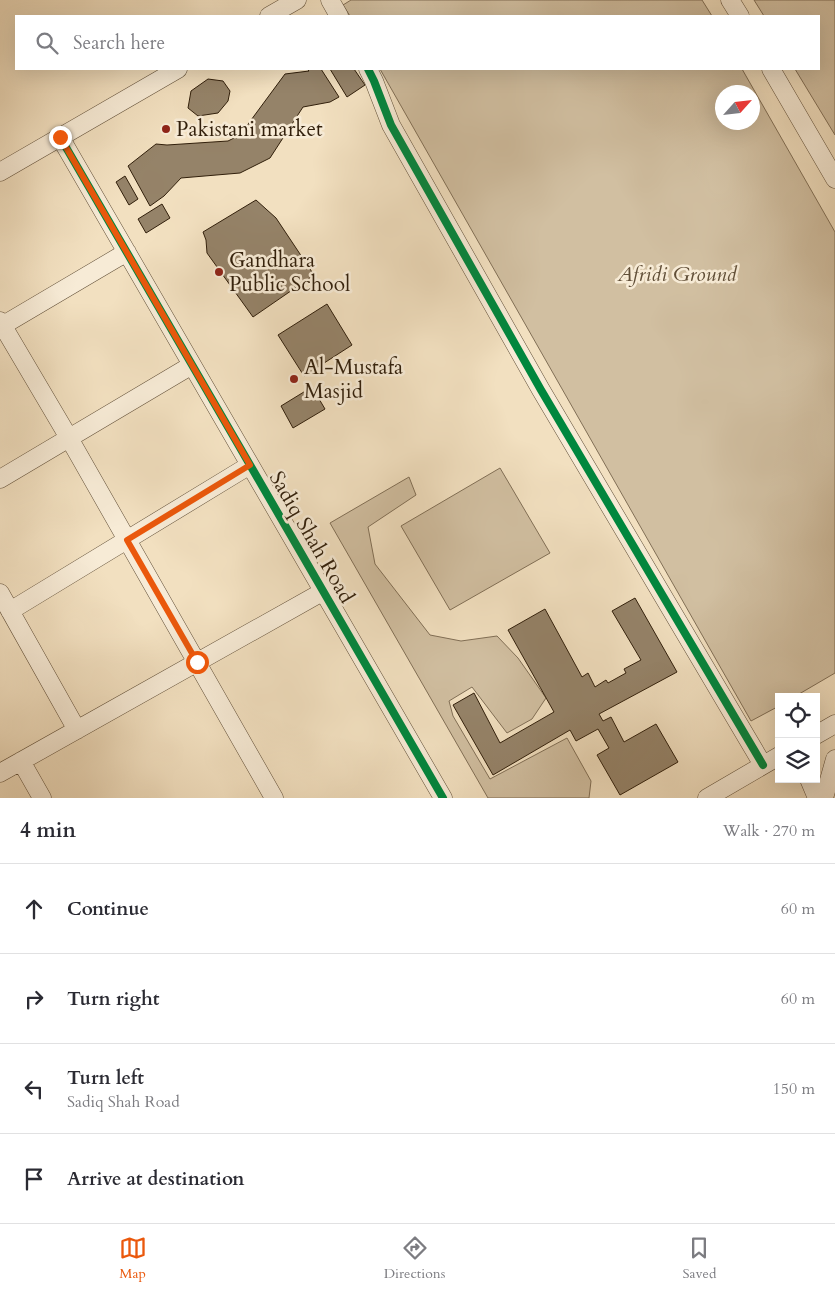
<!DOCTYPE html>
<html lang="en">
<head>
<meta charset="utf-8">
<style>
	body { margin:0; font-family:Cardo,serif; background:#f2f2f3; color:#2b2b33 }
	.controls { position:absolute; right:15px; bottom:15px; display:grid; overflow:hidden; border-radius:0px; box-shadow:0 5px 20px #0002 }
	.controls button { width:45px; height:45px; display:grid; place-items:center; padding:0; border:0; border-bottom:1px solid #e1e1e2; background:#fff; color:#2b2b33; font:25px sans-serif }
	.compass { position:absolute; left:715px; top:85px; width:45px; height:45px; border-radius:50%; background:#fff; box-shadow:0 5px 20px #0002; rotate:63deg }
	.stop { position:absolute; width:15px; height:15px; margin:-11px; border:4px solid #ea580c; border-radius:50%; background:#fff }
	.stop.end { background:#ea580c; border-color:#fff; box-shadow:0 1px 5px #0008 }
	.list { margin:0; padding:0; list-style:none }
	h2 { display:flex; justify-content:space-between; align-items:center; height:65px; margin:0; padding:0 20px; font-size:21px }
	h2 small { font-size:16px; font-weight:400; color:#7c7c81 }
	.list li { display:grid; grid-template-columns:32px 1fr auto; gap:15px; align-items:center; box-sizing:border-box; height:90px; padding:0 20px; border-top:1px solid #e1e1e2 }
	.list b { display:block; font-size:19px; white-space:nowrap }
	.list p { margin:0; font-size:16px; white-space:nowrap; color:#7c7c81 }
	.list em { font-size:16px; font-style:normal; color:#7c7c81 }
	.icon { flex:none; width:28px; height:28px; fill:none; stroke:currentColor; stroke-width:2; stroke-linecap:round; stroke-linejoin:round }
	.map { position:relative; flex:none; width:835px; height:798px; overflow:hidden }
	.search { position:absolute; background:#fff; box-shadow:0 5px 20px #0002; left:15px; right:15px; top:15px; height:55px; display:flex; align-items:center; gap:12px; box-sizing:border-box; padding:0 18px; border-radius:0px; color:#7c7c81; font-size:19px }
	.sheet { height:425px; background:#fff }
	nav { display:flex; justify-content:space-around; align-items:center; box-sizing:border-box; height:70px; border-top:1px solid #e1e1e2; background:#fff; font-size:14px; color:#7c7c81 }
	nav a { display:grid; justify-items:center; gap:2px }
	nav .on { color:#ea580c }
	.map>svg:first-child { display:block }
	.green { fill:#d1bfa1; stroke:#816f56; fill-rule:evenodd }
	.building { fill:#958369; stroke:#311f0b }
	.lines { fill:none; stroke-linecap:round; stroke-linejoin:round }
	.minor-casing { stroke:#614f38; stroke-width:19 }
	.minor { stroke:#f7ebd6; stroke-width:18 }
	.cycleway-casing { stroke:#f7ebd6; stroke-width:11 }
	.cycleway { stroke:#00873e; stroke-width:8 }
	.route { stroke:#ea580c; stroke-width:6 }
	.poi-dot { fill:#8f2418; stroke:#f7ebd6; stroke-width:2 }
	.labels { text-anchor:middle; stroke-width:5; stroke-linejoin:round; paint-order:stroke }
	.poi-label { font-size:21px; fill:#311f0b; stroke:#f7ebd6; text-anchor:start }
	.park-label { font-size:21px; font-style:italic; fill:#614f38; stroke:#f7ebd6 }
	.street-label { font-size:21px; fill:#311f0b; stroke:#f7ebd6 }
</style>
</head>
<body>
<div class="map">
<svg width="835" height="798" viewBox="0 0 835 798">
	<rect width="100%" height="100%" fill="#f2e0c0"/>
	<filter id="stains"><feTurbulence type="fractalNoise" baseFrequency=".004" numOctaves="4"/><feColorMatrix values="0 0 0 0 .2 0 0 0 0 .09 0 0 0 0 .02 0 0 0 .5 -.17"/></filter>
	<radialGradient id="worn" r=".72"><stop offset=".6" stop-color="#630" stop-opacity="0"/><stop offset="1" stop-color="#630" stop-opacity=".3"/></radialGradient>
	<path class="green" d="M351,0H702L712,16H350L343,5Z
		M754,0H835V135L795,69H819V16H764Z
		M380,69H742L835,232V673L794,697H779V706L751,721ZM722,92H752V122H722Z
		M500,468L550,553L450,610L401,526Z
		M409,477L416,495L368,527L375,564L430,635L461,641L497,636L518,658L546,698L532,719L507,733L472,687L449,701L453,716L490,779L567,738L591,781L589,798H488L330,523Z"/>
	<path class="building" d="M307,69H321L339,97L330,102L303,107L270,158L240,173L181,178L164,196L150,206L128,166L156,144L167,145L228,141L240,135L285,74L309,71Z
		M330,69H354L365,85L347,97Z
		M208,79L223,81L230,91L228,101L218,113L198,116L188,108L191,91Z
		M125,176L138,199L129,205L116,182Z
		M256,200L276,218L314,275L253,317L207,253L206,240L203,232Z
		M162,204L170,218L146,233L138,219Z
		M327,304L352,345L304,376L278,335Z
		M312,387L325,409L293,428L281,406Z
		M635,598L677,672L599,714L603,721L611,717L624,742L656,724L678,762L620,795L597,755L609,748L598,729L576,741L570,730L493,775L453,705L474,693L500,743L554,712L508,630L545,609L582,677L588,673L595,687L606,680L608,683L626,673L624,669L641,660L612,611Z"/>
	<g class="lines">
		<defs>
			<path id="minor" d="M330,0L339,16
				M730,0L740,16
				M269,16L297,0
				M368,69L374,81L391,125L541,390L763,765
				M771,69L835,179
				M60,137L443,798
				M0,172L178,69
				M0,321L69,438L274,798
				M0,327L127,252
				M0,479L192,365
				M0,593L77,730
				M10,611L250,465
				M816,735L835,724
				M21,761L42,798
				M0,773L324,591
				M809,779L817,798
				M707,798L779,756
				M824,798L835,759"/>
		</defs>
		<use href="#minor" class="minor-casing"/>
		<use href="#minor" class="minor"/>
		<defs>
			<path id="cycleway" d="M368,69L374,81L391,125L541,390L763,765
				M60,137L443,798"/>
		</defs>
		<use href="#cycleway" class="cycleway-casing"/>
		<use href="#cycleway" class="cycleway"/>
	</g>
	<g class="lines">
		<path class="route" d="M60,137L250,465L127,540L197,662"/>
	</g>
	<g class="poi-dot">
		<circle cx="166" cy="129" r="5"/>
		<circle cx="219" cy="272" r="5"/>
		<circle cx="294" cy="379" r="5"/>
	</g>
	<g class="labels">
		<g class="poi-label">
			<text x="176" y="136">Pakistani market</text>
			<text x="229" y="267">Gandhara<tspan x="229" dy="24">Public School</tspan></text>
			<text x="304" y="374">Al-Mustafa<tspan x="304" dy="24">Masjid</tspan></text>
		</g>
		<g class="park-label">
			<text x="677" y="281">Afridi Ground</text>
		</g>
		<g class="street-label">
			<text transform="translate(312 537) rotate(60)" y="7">Sadiq Shah Road</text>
		</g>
	</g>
	<rect width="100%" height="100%" filter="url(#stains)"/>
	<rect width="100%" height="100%" fill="url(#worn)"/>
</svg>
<div class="controls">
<button><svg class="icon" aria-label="locate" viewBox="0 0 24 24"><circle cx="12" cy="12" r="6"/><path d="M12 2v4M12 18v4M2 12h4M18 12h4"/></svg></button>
<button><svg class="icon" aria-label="layers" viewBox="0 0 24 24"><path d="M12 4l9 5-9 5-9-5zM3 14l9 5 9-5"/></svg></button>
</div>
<svg class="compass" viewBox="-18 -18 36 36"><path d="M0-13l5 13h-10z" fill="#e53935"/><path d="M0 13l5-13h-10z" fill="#7c7c81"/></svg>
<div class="stop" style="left:197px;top:662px"></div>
<div class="stop end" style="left:60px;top:137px"></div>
<div class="search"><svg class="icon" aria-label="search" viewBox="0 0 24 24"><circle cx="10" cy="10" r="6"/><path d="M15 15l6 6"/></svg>Search here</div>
</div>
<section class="sheet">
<h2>4 min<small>Walk · 270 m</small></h2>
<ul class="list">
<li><svg class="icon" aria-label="ahead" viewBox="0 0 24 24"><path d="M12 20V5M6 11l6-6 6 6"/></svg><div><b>Continue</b></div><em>60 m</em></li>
<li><svg class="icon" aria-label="right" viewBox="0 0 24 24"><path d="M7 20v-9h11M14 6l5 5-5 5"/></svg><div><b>Turn right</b></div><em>60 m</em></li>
<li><svg class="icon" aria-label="left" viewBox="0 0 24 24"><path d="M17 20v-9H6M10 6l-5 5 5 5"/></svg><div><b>Turn left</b><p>Sadiq Shah Road</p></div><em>150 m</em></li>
<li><svg class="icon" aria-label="arrive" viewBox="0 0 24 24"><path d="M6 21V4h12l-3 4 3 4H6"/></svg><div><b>Arrive at destination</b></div></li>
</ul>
</section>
<nav>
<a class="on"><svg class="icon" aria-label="map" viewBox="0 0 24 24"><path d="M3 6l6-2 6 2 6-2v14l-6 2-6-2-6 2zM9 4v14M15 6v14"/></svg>Map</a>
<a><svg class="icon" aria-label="directions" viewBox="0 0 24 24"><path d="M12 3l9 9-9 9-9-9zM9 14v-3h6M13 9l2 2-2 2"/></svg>Directions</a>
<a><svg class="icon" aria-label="saved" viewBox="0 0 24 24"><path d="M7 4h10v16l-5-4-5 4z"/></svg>Saved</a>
</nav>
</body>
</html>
